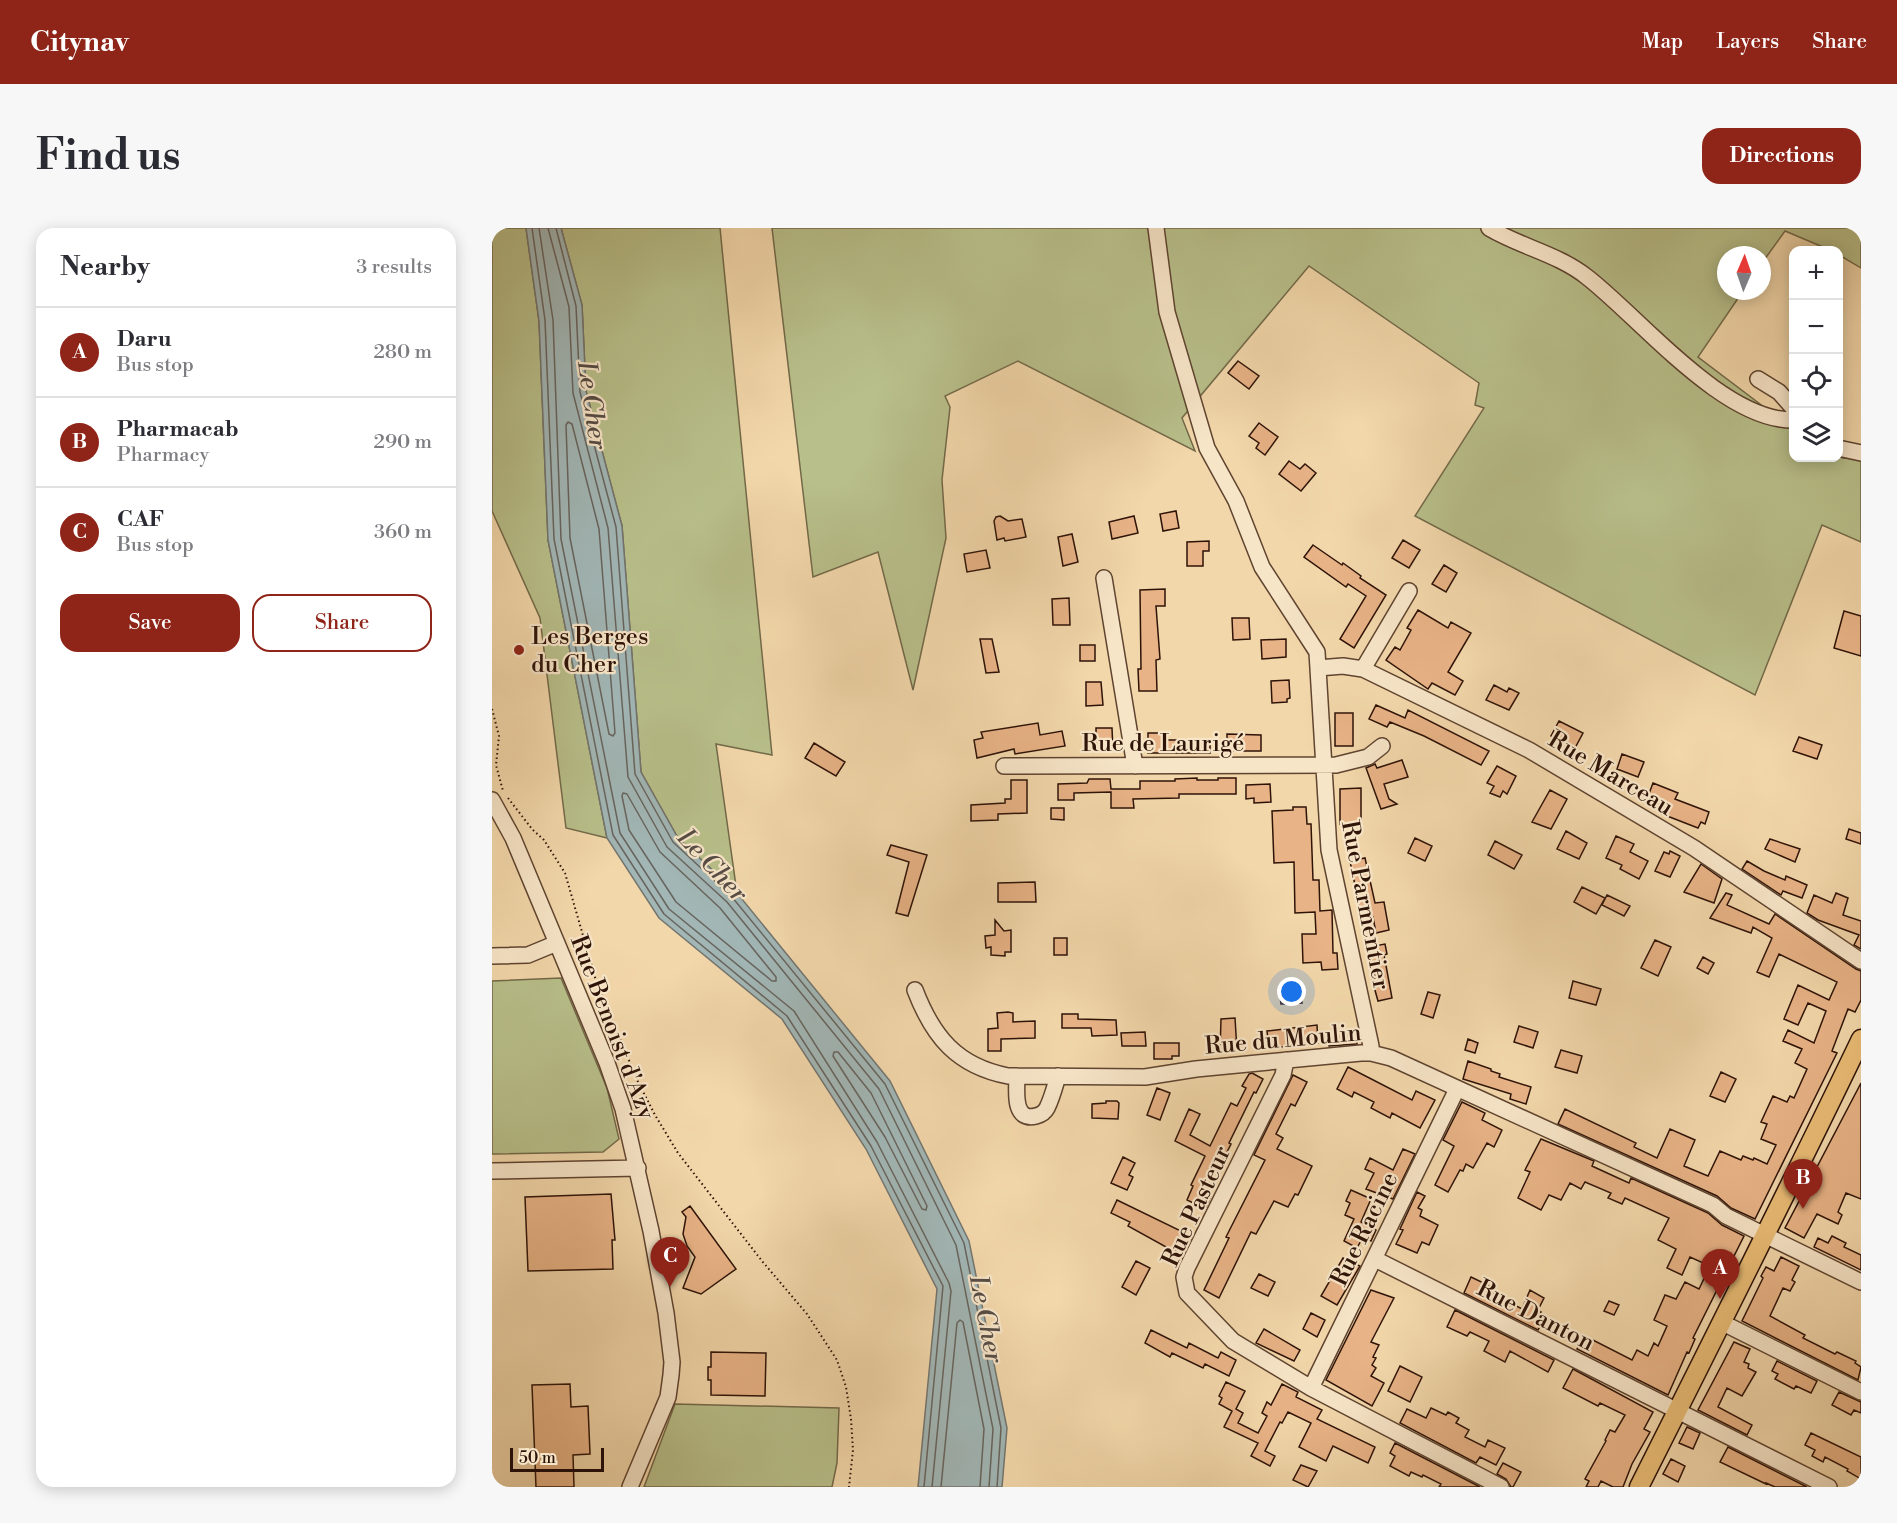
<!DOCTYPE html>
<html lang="en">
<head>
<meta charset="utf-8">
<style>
	body { margin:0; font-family:"Libre Bodoni",serif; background:#f7f7f7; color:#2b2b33 }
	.controls { position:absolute; right:18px; top:18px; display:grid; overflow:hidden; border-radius:12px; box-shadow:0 3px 15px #0003 }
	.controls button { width:54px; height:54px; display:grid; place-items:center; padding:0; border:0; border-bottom:2px solid #e1e1e2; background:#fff; color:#2b2b33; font:30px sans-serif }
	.compass { position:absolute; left:1225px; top:18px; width:54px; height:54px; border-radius:50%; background:#fff; box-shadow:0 3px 15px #0003; rotate:2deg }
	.scale { position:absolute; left:18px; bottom:15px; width:94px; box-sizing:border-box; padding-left:6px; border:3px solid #2e1308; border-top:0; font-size:16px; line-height:21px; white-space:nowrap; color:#2e1308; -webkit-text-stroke:4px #f7e5c8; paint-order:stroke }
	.you { position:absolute; left:800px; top:764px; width:21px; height:21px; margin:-15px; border:4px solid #fff; border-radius:50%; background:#1a73e8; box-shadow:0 0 0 9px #1a73e833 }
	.badge { display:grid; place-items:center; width:39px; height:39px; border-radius:50%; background:#8f2418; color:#fff; font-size:20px; font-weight:700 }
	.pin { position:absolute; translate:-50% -50px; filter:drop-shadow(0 2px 3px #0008) }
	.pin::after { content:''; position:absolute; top:32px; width:21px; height:18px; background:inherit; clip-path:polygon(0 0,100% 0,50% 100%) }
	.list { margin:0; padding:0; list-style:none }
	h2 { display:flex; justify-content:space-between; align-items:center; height:78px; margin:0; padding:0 24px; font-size:26px }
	h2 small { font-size:20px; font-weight:400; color:#7c7c81 }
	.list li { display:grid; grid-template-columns:39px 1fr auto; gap:18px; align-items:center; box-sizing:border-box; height:90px; padding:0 24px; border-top:2px solid #e1e1e2 }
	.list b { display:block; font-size:22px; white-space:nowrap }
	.list p { margin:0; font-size:20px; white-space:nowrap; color:#7c7c81 }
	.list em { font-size:20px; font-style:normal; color:#7c7c81 }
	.actions { display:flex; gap:12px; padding:18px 24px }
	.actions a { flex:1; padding:14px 0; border:2px solid #8f2418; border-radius:18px; text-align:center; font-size:21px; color:#8f2418 }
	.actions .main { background:#8f2418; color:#fff }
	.icon { flex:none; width:33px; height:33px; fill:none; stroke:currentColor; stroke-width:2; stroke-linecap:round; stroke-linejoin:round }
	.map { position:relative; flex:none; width:1369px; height:1259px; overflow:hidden; border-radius:18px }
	header { display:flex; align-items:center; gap:36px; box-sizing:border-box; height:84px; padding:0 30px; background:#8f2418; color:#fff }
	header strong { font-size:28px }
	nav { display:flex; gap:33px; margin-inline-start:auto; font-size:21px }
	.intro { display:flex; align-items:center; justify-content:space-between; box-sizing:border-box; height:144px; padding:0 36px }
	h1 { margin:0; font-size:42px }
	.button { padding:15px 27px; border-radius:18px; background:#8f2418; color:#fff; font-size:21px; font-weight:700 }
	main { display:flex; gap:36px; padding:0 36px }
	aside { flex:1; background:#fff; border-radius:18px; box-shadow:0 3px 15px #0003 }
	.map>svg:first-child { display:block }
	.green { fill:#b8bf8a; stroke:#736949; stroke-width:1.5 }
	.water { fill:#a1b6b5; stroke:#737570; stroke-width:1.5 }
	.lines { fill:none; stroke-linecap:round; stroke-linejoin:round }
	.shore { stroke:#68645e; stroke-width:1.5 }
	.building { fill:#e8b386; stroke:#2e1308; stroke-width:1.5 }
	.minor-casing { stroke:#5f4430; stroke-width:18 }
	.major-casing { stroke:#2e1308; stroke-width:21 }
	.path { stroke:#2e1308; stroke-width:2; stroke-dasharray:1.5 3; stroke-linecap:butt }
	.minor { stroke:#f7e5c8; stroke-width:15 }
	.major { stroke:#e9bc75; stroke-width:18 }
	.poi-dot { fill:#8f2418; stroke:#f7e5c8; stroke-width:2 }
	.labels { text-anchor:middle; stroke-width:4.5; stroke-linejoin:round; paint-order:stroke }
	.poi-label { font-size:24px; fill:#2e1308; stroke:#f7e5c8; text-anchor:start }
	.street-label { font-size:24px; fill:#2e1308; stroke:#f7e5c8 }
	.water-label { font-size:26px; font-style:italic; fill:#564c45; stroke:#f7e5c8 }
</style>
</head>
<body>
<header>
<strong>Citynav</strong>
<nav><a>Map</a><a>Layers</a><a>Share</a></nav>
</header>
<div class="intro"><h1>Find us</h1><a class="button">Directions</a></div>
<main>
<aside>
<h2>Nearby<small>3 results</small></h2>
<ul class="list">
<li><span class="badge">A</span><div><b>Daru</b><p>Bus stop</p></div><em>280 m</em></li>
<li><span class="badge">B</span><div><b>Pharmacab</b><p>Pharmacy</p></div><em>290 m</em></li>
<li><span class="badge">C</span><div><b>CAF</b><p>Bus stop</p></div><em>360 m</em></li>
</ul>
<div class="actions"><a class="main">Save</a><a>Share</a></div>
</aside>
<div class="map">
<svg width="1369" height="1259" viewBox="0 0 1369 1259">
	<rect width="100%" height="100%" fill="#f2d7aa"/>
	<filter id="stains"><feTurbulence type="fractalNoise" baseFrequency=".00333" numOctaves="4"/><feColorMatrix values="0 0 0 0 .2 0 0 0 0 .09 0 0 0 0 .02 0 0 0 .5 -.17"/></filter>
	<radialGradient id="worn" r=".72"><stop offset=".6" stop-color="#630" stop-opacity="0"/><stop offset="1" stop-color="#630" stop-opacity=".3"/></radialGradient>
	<path class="green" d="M0,0H34L47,93L56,312L115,610L74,600L48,390L0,283Z
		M69,0H228L280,527L224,516L245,665L186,610L149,544L130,298L94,163L90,77Z
		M280,0H1369V40L1347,27L1346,22H1338L1293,3L1270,35V27H1234V63H1251L1206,129L1301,201L1302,230H1346L1347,228L1351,230L1369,231V314L1330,297L1263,467L923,288L992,180L983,177L987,155L817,38L690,190L703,223L526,133L453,168L458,179L450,252L454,310L421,462L386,324L321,349Z
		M69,750L115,860L127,911L111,924L0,926V753Z
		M183,1176L347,1180L345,1235L340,1259H152Z"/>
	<path class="water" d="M34,0H69L90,77L94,163L130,298L149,544L186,610L245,665L398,853L477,1013L515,1200L510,1259H426L445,1061L374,921L290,791L167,690L115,610L56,312L47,93Z"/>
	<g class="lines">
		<path class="shore" d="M40,0L53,92L62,311L121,607L172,686L295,788L379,918L451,1058L432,1259
			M47,0L61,92L69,311L128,605L177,681L302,783L385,914L457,1055L459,1063L440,1259
			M56,0L77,79L81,165L116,300L136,549L175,619L235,674L387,861L464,1017L501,1201L497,1259
			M64,0L84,78L88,164L124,299L143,546L181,614L240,669L393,856L472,1015L509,1200L505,1259
			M76,194L80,196L107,301L123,505L121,508L117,506L78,310L74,197Z
			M131,565L135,566L168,624L228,680L284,749V753H280L184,674L137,602L130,568Z
			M342,824H346L379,865L435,978L434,982L430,981L393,909L341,828Z
			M449,1259L465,1095L468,1092L471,1094L492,1201L488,1259"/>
	</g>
	<path class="building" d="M746,133L767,148L757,161L736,145Z
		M767,195L786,209L773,227L764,220L767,215L757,208Z
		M797,233L808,241L813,236L824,245L809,263L787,246Z
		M684,283L687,300L671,303L668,286Z
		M508,288L516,293L530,291L534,309L513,313L512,310L505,312L502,293L504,289Z
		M642,288L646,305L620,311L617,294Z
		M580,306L586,334L571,338L566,309Z
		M911,312L928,322L917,340L900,330Z
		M717,313V323H711V338H695V314Z
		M821,317L850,337L851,335L869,348L868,350L894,367L862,420L848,411L874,368L856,356L854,359L812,329Z
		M494,322L498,340L475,344L472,326Z
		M952,337L965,345L954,364L940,356Z
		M673,361V378H664L668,431L664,432L665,463H647L646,441H649L648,362Z
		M577,370L578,397H561L560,371Z
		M926,382L956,400L959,394L979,405L956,444L971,453L963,467L940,455L936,461L894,432L903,419L908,422L919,402L915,400Z
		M1352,383L1369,388V428L1342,420Z
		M740,390H757L758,411L741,412Z
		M488,411H500L507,444L494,445Z
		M794,411V429L770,431L769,412Z
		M588,417H603V433H588Z
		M797,452L798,470L795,471V474L780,475L779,453Z
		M594,454H609L611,477L594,478Z
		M1002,457L1015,464L1017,460L1027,465L1017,482L994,472Z
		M884,477L913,490L916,482L997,523L989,537L932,508L898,494L895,499L877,491Z
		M843,485H861V518H843Z
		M1067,493L1091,505L1083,520L1059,508Z
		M546,495L548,507L570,503L573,518L523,526L522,521L485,530L482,512L491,510L489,504Z
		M604,500H620L621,523H604Z
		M656,505H671V512H718V525H656Z
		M735,506L769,507V523H742L743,521H735Z
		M1307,509L1330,517L1325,531L1301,523Z
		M322,515L353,534L344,548L313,530Z
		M1130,526L1152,534L1146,549L1125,541Z
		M910,532L916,549L892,556L897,571L905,576L889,581L874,540L883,536L885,540Z
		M1005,538L1024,548L1015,566L1011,563L1008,569L998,565L1002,558L995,555Z
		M705,550V552H726V550H744V566H687V570L641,571L642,580H619V564L582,565V572H566V556L595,555L597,551H618L619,561H648V553H683V551Z
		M519,552H535V585L506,586V592L479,593V577L513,575V571H519Z
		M1161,555L1186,565L1183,571L1217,584L1213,596L1209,594L1206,600L1170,586L1173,578L1155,571Z
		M778,556L779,574L762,575V570L754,571V557Z
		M869,560V596H848V561Z
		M1058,562L1075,571L1059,601L1040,594Z
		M801,579H814L815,596H819L821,652H827L828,683L840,682L841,725H845L846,741L830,742L829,734L811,735L810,706H824L823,684L803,685L802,634L782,635L780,583L801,582Z
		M559,580H572V592L559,591Z
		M1357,601L1369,605V616L1354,611Z
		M1074,603L1095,615L1087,631L1065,621Z
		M1124,608L1142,616L1138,624L1156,633L1147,651L1128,641L1130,637L1114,630Z
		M923,610L940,618L933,633L916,625Z
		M1278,611L1308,621L1303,634L1273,621Z
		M1003,613L1030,627L1022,641L996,627Z
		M399,617L435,627L416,688L404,685L417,634L395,627Z
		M1178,623L1188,628L1178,649L1163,643L1172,624L1177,626Z
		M873,630L883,675L892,674L897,702L884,705L881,689L870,691L858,633Z
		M1255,633L1272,643L1293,652L1294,648L1315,657L1310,670L1291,663L1289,667L1250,641Z
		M1209,636L1230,651L1222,675L1192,664Z
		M543,654L544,674H506V655Z
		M1090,659L1113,670L1104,686L1082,674Z
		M1234,665L1240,667L1235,677L1277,696L1283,686L1364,741L1369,743V772L1363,784L1356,781L1340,823L1345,825L1263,991L1239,980L1225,968L1066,896L1073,881L1144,915L1142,919L1165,930L1178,901L1203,912L1192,938L1216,948L1228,923L1249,932L1251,928L1261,932L1262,930L1275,936L1284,917L1269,911L1275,896L1269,894L1281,868L1295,874L1298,868L1302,870L1315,841L1303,835L1310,821L1291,813L1296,802L1322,815L1334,783L1316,775L1306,797L1292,791L1306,757L1337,772L1345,754L1287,726L1277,749L1265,744L1280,710L1261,699L1259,705L1218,690Z
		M1344,665L1356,670L1351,687L1369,693V721L1362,717L1367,707L1326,692L1315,685L1322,667L1340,675Z
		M1115,667L1138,678L1132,688L1110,677Z
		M503,692L512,703L519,702V724H513V728L499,727V719L494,720L493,708L503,707Z
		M562,710H575V727H562Z
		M1163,712L1179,719L1166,748L1149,740Z
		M893,716L895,726L892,727L900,770L886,773L879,748L883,747L877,719Z
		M1211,729L1222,735L1216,746L1205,740Z
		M1081,753L1109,761L1104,777L1077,770Z
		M808,758L810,775L789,776L787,759Z
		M936,764L948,767L941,790L929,786Z
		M516,784L521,785V794L543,793V810L509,811V823H496V801L506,800L505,785Z
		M570,786H586V791L624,792L625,807L600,808L599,800H570Z
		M743,790L745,823L728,824L729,791Z
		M825,797L826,815L777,820L775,803Z
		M1027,798L1046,804L1041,820L1022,814Z
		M864,802L865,816L837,818L836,805Z
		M653,804L654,818H630L629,805Z
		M976,811L986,815L983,825L973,822Z
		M662,815H687V828H680V831H662Z
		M1069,822L1090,828L1085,845L1063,839Z
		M976,833L999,841V843L1008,846L1007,849L1039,859L1034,876L1018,871L1019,866L971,851Z
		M856,839L920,872L924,863L943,872L928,900L900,885L898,890L879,880L882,874L862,864L860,869L845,861Z
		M1229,844L1244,851L1233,874L1218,868Z
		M760,845L771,851L764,865L762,864L737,915L739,916L729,936H727L712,965L719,968L713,981L695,972L701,958L699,957L713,928L683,913L697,881L708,886L698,907L718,918L739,875L745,878L754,860L750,858L757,846Z
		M801,847L815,854L803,878L799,876L784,906L791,910L785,921L820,938L806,967L803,966L796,979L782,973L764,1006L759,1004L727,1070L712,1062L737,1010L734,1009L773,932L762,927Z
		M1369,855V971L1354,965L1346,984L1350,987L1346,996L1325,986L1312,1010L1293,1000Z
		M665,860L678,865L668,892L655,887Z
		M614,873H625L627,875L626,891L600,890V876L614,875Z
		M970,874L993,885L990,892L1010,902L1002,919L995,915L981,940L974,936L971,943L968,942L956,964L943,957L962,918L951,912Z
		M1049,911L1102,933L1100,938L1126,950L1137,955L1139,950L1216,985L1230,997L1252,1008L1201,1110L1203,1111L1197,1125L1195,1124L1176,1167L1085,1121L1089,1114L1093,1116L1097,1110L1140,1132L1145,1122L1156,1128L1162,1115L1166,1118L1175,1098L1162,1092L1173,1067L1184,1071L1193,1054L1207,1061L1218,1038L1198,1029L1190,1047L1175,1040L1184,1021L1166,1012L1177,990L1133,970L1130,976L1116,970L1119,965L1093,954L1089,961L1078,955L1069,972L1057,967L1049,982L1026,970L1038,944L1033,942Z
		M911,921L923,926L901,971L874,961L882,945L873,941L878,930L901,942Z
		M631,929L643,935L637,947L641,949L635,962L619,955Z
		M859,962L879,971L869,994L884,1002L879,1013L871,1009L865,1020L852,1013L862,991L853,987L858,975L854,973Z
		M925,964L933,968L926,980L930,982L928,988L946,997L937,1017L930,1014L925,1025L904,1016L911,1002L908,1001Z
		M119,966L123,1012H120L121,1041L36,1043L33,969Z
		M625,972L693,1005L683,1024L636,998L638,994L619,985Z
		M198,978L244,1041L209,1066L191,1060L203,1029L195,1018L191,1006L194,989L190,984Z
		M1340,1008L1354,1015L1352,1019L1369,1027V1042L1322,1019L1326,1010L1336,1015Z
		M1289,1029L1307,1038L1300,1052L1303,1054L1298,1063L1291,1060L1278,1088L1313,1107L1311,1110L1343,1126L1345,1124L1364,1133L1363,1135L1369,1139L1366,1152L1250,1093L1271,1050L1269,1048L1274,1039L1282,1043Z
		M851,1030L868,1038L845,1077L829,1068Z
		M644,1033L658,1040L644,1067L630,1059Z
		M767,1046L783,1054L776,1068L759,1060Z
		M979,1049L1000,1059L998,1064L1030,1081L1038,1062L1052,1070L1046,1082L1049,1084L1045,1091L1051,1094L1046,1102L972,1065Z
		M879,1062L902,1070L879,1114L887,1117L881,1129L884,1130L880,1137L884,1140L879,1148L892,1155L880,1178L834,1152Z
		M1117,1073L1127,1077L1122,1087L1112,1083Z
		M963,1082L1062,1132L1056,1144L1018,1123L1013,1134L992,1123L997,1113L978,1104L975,1108L955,1099Z
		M819,1085L833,1092L825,1109L811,1101Z
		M772,1101L808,1122L802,1133L764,1115Z
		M659,1102L695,1120L697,1115L726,1130L729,1124L744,1132L737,1148L713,1136L711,1140L680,1125L678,1129L653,1115Z
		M1242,1114L1258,1121L1252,1134L1257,1136L1256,1140L1264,1144L1250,1168L1235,1160L1226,1179L1260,1197L1255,1207L1206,1182Z
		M219,1124L274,1125L273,1168L219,1167V1152H216V1139H219Z
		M1285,1133L1325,1153L1319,1165L1304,1158L1302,1161L1283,1151L1286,1146L1280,1143Z
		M908,1138L930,1149L918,1174L896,1163Z
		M1081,1141L1161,1184L1152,1201L1158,1204L1140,1236L1131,1259H1121L1109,1253L1106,1259H1094L1097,1253L1093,1251L1114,1213L1113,1212L1118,1202L1123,1204L1133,1187L1108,1175L1106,1178L1071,1160Z
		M734,1154L753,1163L744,1181L751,1185L746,1195L766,1205L775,1188L770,1185L775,1174L779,1177L790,1156L806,1164L804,1169L830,1182L825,1191L883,1219L876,1235L841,1218L834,1233L807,1219L819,1195L796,1184L790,1195L788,1194L773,1223L783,1228L778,1238L759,1228L766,1215L732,1199L740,1183L727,1176L730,1170L727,1168Z
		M78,1156L79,1179L96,1178L98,1226L81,1227L82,1259H44L40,1157Z
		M1347,1164L1369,1174V1185L1362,1182L1359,1187L1340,1177Z
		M939,1180L954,1187L956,1184L967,1190L964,1195L977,1202L973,1209L993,1219L996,1212L1013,1220L1004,1237L988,1229L984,1235L908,1195L915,1181L934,1190Z
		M1195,1199L1208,1205L1201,1221L1187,1215Z
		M1319,1205L1369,1229V1251L1355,1243L1356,1241L1333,1229L1331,1234L1320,1228L1323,1222L1313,1217Z
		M903,1215L988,1259H947L949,1256L931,1247L930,1249L919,1244L917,1248L898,1238L903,1228L898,1225Z
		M1236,1219L1315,1259H1283L1274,1255V1256L1228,1234Z
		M1179,1231L1193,1238L1186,1254L1171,1246Z
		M1011,1235L1029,1244L1021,1259H1019L1014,1251L1005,1246Z
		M809,1237L825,1243L816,1259L801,1252Z"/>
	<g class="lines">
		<defs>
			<path id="minor" d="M664,0L675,84L715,220L744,273L770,339L825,424L837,622L879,818V825
				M997,0C1029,19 1066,26 1095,49C1148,90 1232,194 1302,192
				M1266,151L1287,164L1302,181
				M1346,220L1369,225
				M612,350L643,538
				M826,440L851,438L871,441L1037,522L1202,620L1369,733
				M871,441L917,363
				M512,538L844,537L876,529L890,518
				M0,572L21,610L115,835L131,881L159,1003L174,1085L180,1134L179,1147L176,1169L138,1259
				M0,728L36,727L65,715
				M423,762C441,809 465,838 516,848L653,849L704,841L869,825H879L899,830L1221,977L1234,988L1369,1054
				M794,832L791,847L695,1040L692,1049L695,1065L741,1113L819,1160L1009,1259
				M525,848C525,861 520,894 544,888C548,887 553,884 555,880C560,870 563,858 566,848
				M0,943L146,940
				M883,1031L1337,1259
				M1229,1094L1369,1164
				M819,1160L965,861"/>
			<path id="major" d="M1147,1259C1222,1110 1297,961 1369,811"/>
		</defs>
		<use href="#minor" class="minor-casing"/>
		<use href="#major" class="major-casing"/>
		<path class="path" d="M0,481L7,508L4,537L11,563
			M16,570L40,601L52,612L73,645L105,756L146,854L163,887L186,925L270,1033L315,1086L345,1132L354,1159L359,1191L361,1222L357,1259"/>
		<use href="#minor" class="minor"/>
		<use href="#major" class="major"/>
	</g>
	<circle class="poi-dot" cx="27" cy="422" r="6"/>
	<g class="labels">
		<g class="poi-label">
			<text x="39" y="416">Les Berges<tspan x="39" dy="28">du Cher</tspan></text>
		</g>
		<g class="street-label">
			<text x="671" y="523">Rue de Laurigé</text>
			<text transform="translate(1119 545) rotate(31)" y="8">Rue Marceau</text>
			<text transform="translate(874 677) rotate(79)" y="8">Rue Parmentier</text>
			<text transform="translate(121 799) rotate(69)" y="8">Rue Benoist d'Azy</text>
			<text transform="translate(791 811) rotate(-5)" y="8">Rue du Moulin</text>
			<text transform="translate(704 978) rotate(-65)" y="8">Rue Pasteur</text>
			<text transform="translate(872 1001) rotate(-64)" y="8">Rue Racine</text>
			<text transform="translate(1044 1087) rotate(27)" y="8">Rue Danton</text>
		</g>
		<g class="water-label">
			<text transform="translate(101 177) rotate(82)" y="9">Le Cher</text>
			<text transform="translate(221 637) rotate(47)" y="9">Le Cher</text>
			<text transform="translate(495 1091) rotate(79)" y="9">Le Cher</text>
		</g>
	</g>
	<rect width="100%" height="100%" filter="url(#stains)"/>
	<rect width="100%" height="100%" fill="url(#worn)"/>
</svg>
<div class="controls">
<button>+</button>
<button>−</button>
<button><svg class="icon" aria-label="locate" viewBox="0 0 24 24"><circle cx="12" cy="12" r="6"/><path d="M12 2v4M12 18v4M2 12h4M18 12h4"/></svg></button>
<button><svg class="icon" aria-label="layers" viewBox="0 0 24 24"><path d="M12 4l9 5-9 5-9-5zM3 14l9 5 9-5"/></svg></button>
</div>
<svg class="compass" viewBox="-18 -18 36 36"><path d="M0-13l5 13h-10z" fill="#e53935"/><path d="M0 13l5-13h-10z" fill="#7c7c81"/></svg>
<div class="scale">50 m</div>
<div class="you"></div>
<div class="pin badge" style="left:1228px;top:1071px">A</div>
<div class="pin badge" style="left:1311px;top:981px">B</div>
<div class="pin badge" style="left:178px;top:1059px">C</div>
</div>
</main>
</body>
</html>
